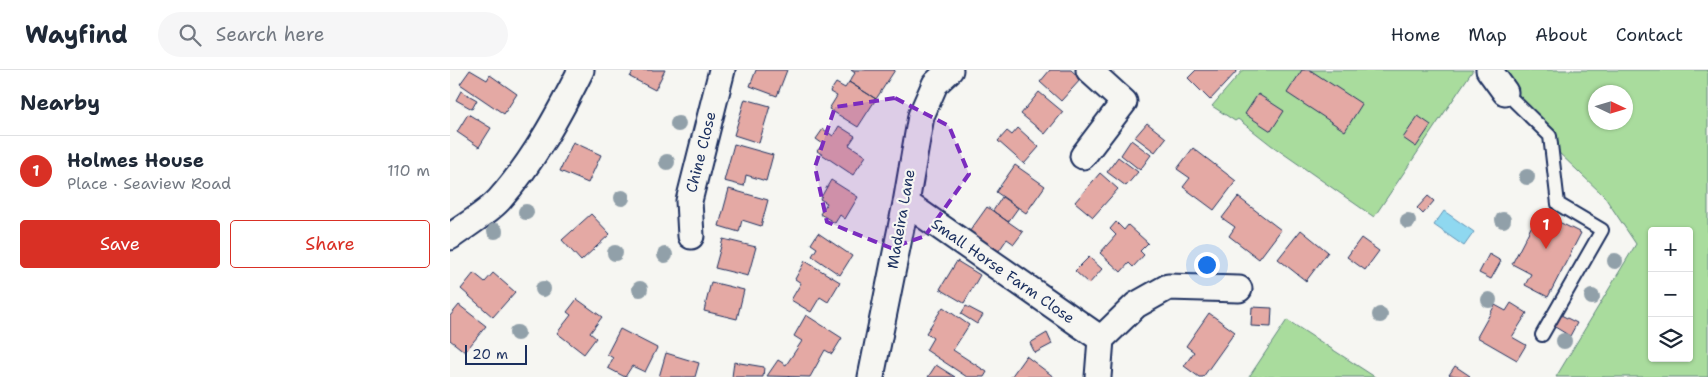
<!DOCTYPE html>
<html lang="en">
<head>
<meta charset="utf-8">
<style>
	body { margin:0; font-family:"Shantell Sans",sans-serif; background:#f6f6f7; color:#1f2937 }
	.controls { position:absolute; right:15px; bottom:15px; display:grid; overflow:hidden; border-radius:5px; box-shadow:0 1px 4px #0004 }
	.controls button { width:45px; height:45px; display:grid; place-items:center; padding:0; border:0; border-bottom:1px solid #e0e1e3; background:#fff; color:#1f2937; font:25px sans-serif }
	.compass { position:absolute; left:1138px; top:15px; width:45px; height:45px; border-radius:50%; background:#fff; box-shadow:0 1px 4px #0004; rotate:94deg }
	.scale { position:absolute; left:15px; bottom:12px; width:62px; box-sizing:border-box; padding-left:5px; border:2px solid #1b2f5e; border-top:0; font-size:14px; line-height:18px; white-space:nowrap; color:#1b2f5e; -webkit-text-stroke:4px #f6f6f2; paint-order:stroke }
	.you { position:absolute; left:756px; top:194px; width:18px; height:18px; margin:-12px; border:4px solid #fff; border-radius:50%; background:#1a73e8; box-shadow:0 0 0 8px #1a73e833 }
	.badge { display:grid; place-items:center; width:32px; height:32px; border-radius:50%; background:#d93025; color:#fff; font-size:16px; font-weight:700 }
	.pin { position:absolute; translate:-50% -41px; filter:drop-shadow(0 1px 2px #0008) }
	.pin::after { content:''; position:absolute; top:26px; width:18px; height:15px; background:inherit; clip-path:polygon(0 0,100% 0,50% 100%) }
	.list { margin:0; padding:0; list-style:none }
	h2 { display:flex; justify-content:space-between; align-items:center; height:65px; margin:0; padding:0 20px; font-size:21px }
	h2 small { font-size:16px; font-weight:400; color:#747a83 }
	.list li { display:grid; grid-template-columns:32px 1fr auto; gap:15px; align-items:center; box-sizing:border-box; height:70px; padding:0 20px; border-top:1px solid #e0e1e3 }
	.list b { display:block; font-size:19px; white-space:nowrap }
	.list p { margin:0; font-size:16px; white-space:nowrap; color:#747a83 }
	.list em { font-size:16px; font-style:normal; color:#747a83 }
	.actions { display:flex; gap:10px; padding:15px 20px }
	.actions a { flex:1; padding:11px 0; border:1px solid #d93025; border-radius:5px; text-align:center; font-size:18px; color:#d93025 }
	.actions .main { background:#d93025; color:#fff }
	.icon { flex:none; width:28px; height:28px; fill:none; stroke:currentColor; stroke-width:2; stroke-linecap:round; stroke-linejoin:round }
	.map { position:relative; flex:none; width:1258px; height:307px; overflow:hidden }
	header { display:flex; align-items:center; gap:30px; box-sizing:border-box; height:70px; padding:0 25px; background:#fff; border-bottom:1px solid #e0e1e3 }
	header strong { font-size:24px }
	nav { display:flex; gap:28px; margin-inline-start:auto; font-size:18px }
	.search { width:350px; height:45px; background:#f6f6f7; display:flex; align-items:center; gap:12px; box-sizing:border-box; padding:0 18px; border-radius:28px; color:#747a83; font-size:19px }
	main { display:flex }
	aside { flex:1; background:#fff }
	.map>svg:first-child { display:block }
	.green { fill:#a9dc9d; stroke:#62867e; fill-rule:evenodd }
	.water { fill:#8fd8f0; stroke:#6194b6 }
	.building { fill:#e4a9a4; stroke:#1b2f5e }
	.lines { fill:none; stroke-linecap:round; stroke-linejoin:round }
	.service-casing { stroke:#1b2f5e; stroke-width:16 }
	.minor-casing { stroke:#1b2f5e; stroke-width:29 }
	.service { stroke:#f6f6f2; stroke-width:12 }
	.minor { stroke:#f6f6f2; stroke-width:25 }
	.tree { fill:#91a0a9 }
	.marked { fill:#7b2cbf; fill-opacity:0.2; stroke:#7b2cbf; stroke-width:4; stroke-dasharray:10 6; stroke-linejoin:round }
	.labels { text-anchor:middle; stroke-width:4.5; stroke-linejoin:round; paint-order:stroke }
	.street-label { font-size:15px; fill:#1b2f5e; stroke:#f6f6f2 }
</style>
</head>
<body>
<header>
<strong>Wayfind</strong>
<div class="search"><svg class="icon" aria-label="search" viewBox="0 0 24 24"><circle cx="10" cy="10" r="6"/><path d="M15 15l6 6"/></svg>Search here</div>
<nav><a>Home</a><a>Map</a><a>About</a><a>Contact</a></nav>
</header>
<main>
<aside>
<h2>Nearby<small></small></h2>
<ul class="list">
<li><span class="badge">1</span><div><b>Holmes House</b><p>Place · Seaview Road</p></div><em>110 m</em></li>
</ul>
<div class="actions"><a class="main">Save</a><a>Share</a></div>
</aside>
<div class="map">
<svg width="1258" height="307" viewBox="0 0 1258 307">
	<rect width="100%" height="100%" fill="#f6f6f2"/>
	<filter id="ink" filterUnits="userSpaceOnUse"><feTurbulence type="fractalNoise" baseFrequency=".02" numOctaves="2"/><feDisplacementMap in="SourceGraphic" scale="10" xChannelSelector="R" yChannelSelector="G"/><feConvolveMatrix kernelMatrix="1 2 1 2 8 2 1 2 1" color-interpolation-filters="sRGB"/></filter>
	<g filter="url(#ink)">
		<path class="green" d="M793,0H1023L924,147L821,75L788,49L785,51L762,36Z
			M1045,0H1258V307H1106L1186,174L1154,126L1105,79ZM1146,22H1176V52H1146ZM1202,161H1239V288H1202Z
			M837,250L925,307H799Z"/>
		<path class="water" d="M994,141L1024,162L1014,176L984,155Z"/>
		<path class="building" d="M20,0L37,10L40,5L67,24L54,44L10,14Z
			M184,0H215L205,20L180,7Z
			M306,0H337L327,26L300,16Z
			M401,0H445L426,29L399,12L405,3Z
			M600,0H621L631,9L611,31L590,12Z
			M746,0H788L760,30L738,8Z
			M852,0H860L912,34L895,61L837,23Z
			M399,12L426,29L408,57L379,39L387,26L380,22L386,13L395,18Z
			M11,21L27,30L22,39L6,30Z
			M589,22L613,42L595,64L571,44Z
			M808,24L834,41L821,61L795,44Z
			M295,29L320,36L309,73L284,65Z
			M18,44L41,58L29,77L7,62Z
			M968,46L981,55L966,77L953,68Z
			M697,53L716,68L705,82L685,67Z
			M389,56L405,66L399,75L416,86L403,105L367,81L373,74L366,69L373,59L383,66Z
			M568,58L589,77L574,94L548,71L557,61L562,65Z
			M681,70L701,85L690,100L671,85Z
			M123,72L151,85L138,113L110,101Z
			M284,74L323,85L316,111L296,105L294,116L274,111Z
			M743,78L786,111L764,140L733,117L740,108L727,99Z
			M668,87L688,102L676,116L657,102Z
			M565,95L595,116L576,143L546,122Z
			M650,103L668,119L643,147L625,132Z
			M381,110L408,127L395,149L390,145L385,153L370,144L377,133L370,129Z
			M279,119L318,130L311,156L292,150L289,162L269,156Z
			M978,126L984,131L973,144L967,138Z
			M552,127L568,138L558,152L543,141Z
			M788,127L831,160L809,189L779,166L785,157L772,148Z
			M537,137L573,162L564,174L557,169L546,185L517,165Z
			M1089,142L1131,163L1098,227L1075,215L1081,204L1062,194Z
			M141,144L160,164L131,191L112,170Z
			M666,152L674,160L678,155L698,173L690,181L694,185L683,197L679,193L671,202L650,183L666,165L660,159Z
			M851,160L878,182L856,211L828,189Z
			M368,163L402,186L390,205L362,186L367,178L361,174Z
			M911,168L929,181L915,200L897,187Z
			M273,169L306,177L298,206L265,198Z
			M1039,184L1051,191L1041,209L1029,203Z
			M639,187L652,199L639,214L625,201Z
			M355,191L390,212L378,232L370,227L361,242L341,230L351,213L345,209Z
			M507,191L530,205L514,233L490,219Z
			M24,203L35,212L43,203L65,222L43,247L11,219Z
			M261,212L294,220L287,249L254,241Z
			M127,229L152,247L140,263L146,268L134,284L107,263L121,245L117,242Z
			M1061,233L1077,243L1062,267L1076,275L1067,290L1027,267L1045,235L1056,241Z
			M9,235L36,256L15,282L0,270V246Z
			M516,236L533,245L527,254L511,244Z
			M493,237L519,255L503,280L537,302L534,307H517L476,280L483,268L476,263Z
			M802,237L822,238L821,257L801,256Z
			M759,243L785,262L753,307H749L734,296L744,282L736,276Z
			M356,245L392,268L382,284L375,280L360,307L317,306L328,290L336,295L352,271L344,266Z
			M1111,245L1127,253L1120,266L1105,257Z
			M170,259L207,278L195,302L182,296L175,307L158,298L163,288L157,284Z
			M597,263L602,274L585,283L580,273Z
			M216,283L249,293L245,307H209Z
			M576,286L604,307H561Z
			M284,292L314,297L313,307H282Z
			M486,295L505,307H478Z
			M1005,296L1020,306L1019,307L999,305Z"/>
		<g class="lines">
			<defs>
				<path id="service" d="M1055,22L1100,66L1108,134L1152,160L1092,265"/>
				<path id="minor" d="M1039,0L1055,22
					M633,86L674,32L639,0
					M456,133L651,269L686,235L718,217L789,219
					M241,166L239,131L272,0
					M0,167C16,155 36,144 49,130C83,92 108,46 131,0
					M421,307L456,133L471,46L485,14L500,0
					M648,307L651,269"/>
			</defs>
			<use href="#service" class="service-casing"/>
			<use href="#minor" class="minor-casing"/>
			<use href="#service" class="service"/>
			<use href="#minor" class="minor"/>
		</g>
		<g class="tree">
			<circle cx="228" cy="54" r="8"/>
			<circle cx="217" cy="92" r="8"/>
			<circle cx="1077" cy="107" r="8"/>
			<circle cx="172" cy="128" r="8"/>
			<circle cx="76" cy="142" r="8"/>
			<circle cx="1053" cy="150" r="8"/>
			<circle cx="958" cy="151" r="8"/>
			<circle cx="45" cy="161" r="8"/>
			<circle cx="165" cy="183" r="8"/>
			<circle cx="215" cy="185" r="8"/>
			<circle cx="1165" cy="191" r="8"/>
			<circle cx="93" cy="219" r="8"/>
			<circle cx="190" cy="219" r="8"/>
			<circle cx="1142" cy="227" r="8"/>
			<circle cx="1039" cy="230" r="8"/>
			<circle cx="930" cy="245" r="8"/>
			<circle cx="67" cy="263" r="8"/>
			<circle cx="1114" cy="271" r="8"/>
		</g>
	</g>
	<path class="marked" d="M445,28L499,56L519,104L475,166L441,178L377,152L365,97L385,37Z"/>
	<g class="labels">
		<g class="street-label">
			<text transform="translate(251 82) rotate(-76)" y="5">Chine Close</text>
			<text transform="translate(451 149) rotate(-80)" y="5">Madeira Lane</text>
			<text transform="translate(553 201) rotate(35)" y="5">Small Horse Farm Close</text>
		</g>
	</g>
</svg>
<div class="controls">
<button>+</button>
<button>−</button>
<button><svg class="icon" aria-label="layers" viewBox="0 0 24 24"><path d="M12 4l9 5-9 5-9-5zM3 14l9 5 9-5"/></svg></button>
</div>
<svg class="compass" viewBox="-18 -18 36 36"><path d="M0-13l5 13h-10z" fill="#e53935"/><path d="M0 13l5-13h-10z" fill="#747a83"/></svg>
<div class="scale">20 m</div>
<div class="you"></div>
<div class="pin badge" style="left:1096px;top:179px">1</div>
</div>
</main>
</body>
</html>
